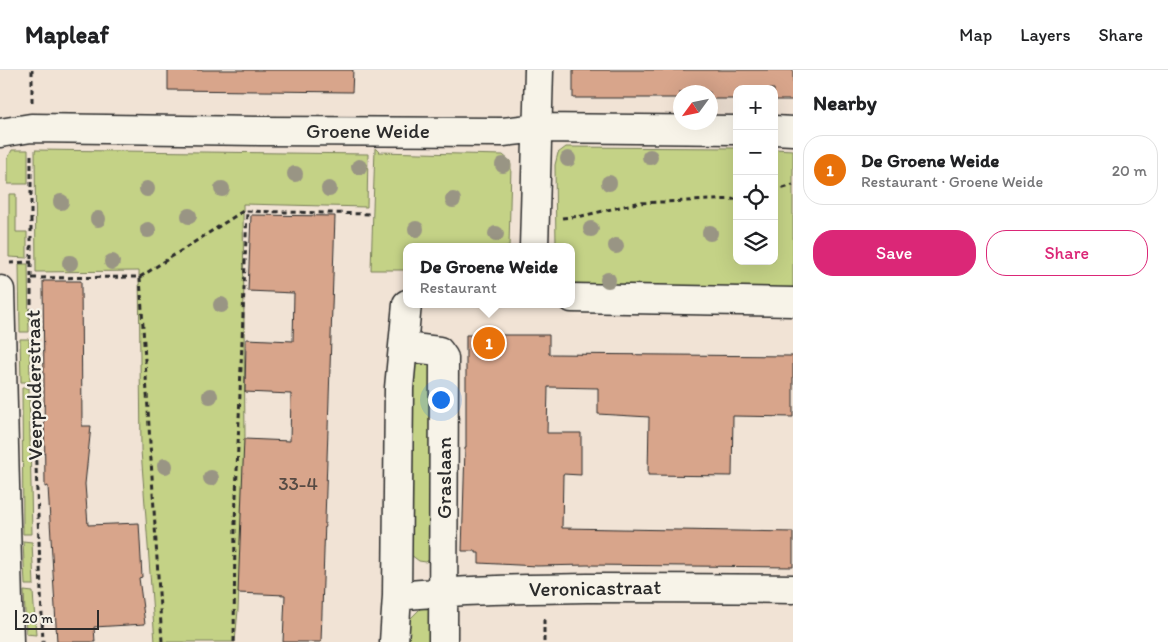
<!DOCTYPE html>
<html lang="en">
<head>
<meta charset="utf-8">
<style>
	body { margin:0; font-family:Itim,sans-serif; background:#f2f2f2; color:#202124 }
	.controls { position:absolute; right:15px; top:15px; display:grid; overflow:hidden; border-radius:10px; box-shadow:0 5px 20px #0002 }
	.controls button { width:45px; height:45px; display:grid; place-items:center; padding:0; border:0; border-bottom:1px solid #e0e0e0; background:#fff; color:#202124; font:25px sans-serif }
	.compass { position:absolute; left:673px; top:15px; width:45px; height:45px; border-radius:50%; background:#fff; box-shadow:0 5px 20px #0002; rotate:237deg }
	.scale { position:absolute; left:15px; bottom:12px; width:84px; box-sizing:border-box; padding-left:5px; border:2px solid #2b2b2b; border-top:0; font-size:14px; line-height:18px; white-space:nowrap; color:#2b2b2b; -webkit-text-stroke:4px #f7f3e8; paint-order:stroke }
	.you { position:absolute; left:440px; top:329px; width:18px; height:18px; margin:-12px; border:4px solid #fff; border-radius:50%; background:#1a73e8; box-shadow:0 0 0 8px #1a73e833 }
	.badge { display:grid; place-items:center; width:32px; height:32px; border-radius:50%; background:#db2777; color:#fff; font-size:16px; font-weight:700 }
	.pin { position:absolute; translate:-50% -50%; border:2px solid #fff; box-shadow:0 1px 5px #0006 }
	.popup { position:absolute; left:403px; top:173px; width:172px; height:65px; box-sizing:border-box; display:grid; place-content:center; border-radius:10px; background:#fff; filter:drop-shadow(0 1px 4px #0005); font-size:16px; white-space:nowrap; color:#757577 }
	.popup b { font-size:19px; color:#202124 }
	.popup::after { content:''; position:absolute; left:50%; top:100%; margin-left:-10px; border:10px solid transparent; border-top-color:#fff }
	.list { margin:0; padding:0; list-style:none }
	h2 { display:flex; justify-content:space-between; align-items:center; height:65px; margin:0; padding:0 20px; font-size:21px }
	h2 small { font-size:16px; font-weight:400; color:#757577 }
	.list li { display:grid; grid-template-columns:32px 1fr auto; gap:15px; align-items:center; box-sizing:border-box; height:70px; margin:0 10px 10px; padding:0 10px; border:1px solid #e0e0e0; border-radius:20px }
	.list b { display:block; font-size:19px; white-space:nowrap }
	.list p { margin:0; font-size:16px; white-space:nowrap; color:#757577 }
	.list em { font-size:16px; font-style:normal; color:#757577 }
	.actions { display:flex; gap:10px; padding:15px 20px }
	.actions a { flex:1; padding:11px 0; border:1px solid #db2777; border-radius:20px; text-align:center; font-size:18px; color:#db2777 }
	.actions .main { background:#db2777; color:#fff }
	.icon { flex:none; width:28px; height:28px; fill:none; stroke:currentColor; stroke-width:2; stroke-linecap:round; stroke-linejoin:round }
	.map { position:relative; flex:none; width:793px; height:572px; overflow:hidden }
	header { display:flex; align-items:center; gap:30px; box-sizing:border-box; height:70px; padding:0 25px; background:#fff; border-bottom:1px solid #e0e0e0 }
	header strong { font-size:24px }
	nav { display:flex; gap:28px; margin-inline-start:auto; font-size:18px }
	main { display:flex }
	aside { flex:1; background:#fff }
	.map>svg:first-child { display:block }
	.green { fill:#c4d286; stroke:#787e58 }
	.building { fill:#d8a58b; stroke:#2b2b2b }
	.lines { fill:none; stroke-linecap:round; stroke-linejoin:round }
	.street-casing { stroke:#2b2b2b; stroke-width:31 }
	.path { stroke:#2b2b2b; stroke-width:3; stroke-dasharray:5 4; stroke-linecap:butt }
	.street { stroke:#f7f3e8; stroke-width:28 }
	.tree { fill:#999584 }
	.labels { text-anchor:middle; stroke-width:4.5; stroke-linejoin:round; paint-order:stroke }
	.number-label { font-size:19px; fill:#564a43 }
	.street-label { font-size:21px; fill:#2b2b2b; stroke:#f7f3e8 }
</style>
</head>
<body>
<header>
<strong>Mapleaf</strong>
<nav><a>Map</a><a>Layers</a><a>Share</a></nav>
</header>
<main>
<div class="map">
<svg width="793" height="572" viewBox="0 0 793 572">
	<rect width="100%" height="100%" fill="#f1e3d5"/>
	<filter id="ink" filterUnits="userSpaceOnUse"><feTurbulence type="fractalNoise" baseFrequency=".02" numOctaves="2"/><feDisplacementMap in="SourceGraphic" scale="10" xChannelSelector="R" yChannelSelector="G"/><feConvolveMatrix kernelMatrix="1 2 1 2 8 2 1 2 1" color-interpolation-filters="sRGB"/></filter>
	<g filter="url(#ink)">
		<path class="green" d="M566,77L737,78V191H774V79L793,80V221L572,215V177H556L555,95L558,83Z
			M375,78L379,82L503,85L510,91L511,95L509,177H406V200H371Z
			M12,80H28V114H8V88Z
			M35,80L368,84L367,137L243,134L245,369L238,540L235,572H155L141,380L139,201L36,202Z
			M9,124H16V162H27V188L9,187Z
			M19,194H28L29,262H20Z
			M20,269H29L30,312H21Z
			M437,285L433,486L426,492L419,491L411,485L412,287Z
			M22,318H29L32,464H23Z
			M23,471L32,472L34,515H25Z
			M24,521L33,522L36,565L26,564Z
			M421,538L434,540L433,572H405L406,553Z"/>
		<path class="building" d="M168,0H353L352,22L168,20Z
			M573,0H793V30H774V19H737V29H710V22H680V28H573Z
			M251,145L335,146L321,572H283L285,525L238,523L244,369L290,371L291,324L245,322L246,269L293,271L294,223L248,221Z
			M43,211H81L82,356H91L85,414L88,455L139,453L142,507L139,508L145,554L94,557L95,572H57L48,416L45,417Z
			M466,265H549V284L793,286V347L733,346L732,406L648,405L649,347L598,344V318L548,317L547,363H581V405L563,404L562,458L793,462V497L587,495L537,496L479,493V483H476V481H462L465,378H466Z"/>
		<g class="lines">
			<defs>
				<path id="street" d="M774,60L793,61
					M0,63L31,58L259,61L503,62L538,58L737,60
					M534,177L539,0
					M0,220L9,572
					M572,228L793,232
					M404,277L439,281L444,288L443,572
					M397,526C460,520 523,519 587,518C656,518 724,518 793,519
					M394,572L397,526L399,318L407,234"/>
			</defs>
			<use href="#street" class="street-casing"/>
			<path class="path" d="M32,32V0
				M774,121L793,115
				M562,148L582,146L637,133L737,129
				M10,193L32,192
				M140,207L162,572
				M32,208L140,207L243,141L370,144
				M31,252V85
				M34,345L43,572
				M234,572L235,453L247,141
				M544,572V545"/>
			<use href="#street" class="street"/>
		</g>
		<g class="tree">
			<circle cx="650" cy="87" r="8"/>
			<circle cx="568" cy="89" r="8"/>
			<circle cx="503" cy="95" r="8"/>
			<circle cx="359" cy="97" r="8"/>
			<circle cx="295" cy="104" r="8"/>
			<circle cx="609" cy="113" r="8"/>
			<circle cx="147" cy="119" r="8"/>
			<circle cx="222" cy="119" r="8"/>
			<circle cx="329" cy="119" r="8"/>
			<circle cx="453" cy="130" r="8"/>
			<circle cx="61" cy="132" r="8"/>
			<circle cx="189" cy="146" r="8"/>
			<circle cx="98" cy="149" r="8"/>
			<circle cx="416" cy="159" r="8"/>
			<circle cx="591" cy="159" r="8"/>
			<circle cx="148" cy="160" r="8"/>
			<circle cx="710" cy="163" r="8"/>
			<circle cx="496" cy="164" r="8"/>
			<circle cx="616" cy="176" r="8"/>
			<circle cx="112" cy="192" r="8"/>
			<circle cx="70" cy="193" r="8"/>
			<circle cx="608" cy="210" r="8"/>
			<circle cx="221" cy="235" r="8"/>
			<circle cx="210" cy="326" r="8"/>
			<circle cx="165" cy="396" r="8"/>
			<circle cx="211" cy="408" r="8"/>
		</g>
	</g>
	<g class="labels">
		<g class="number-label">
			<text x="298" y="420">33-4</text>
		</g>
		<g class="street-label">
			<text x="368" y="68">Groene Weide</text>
			<text transform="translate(34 315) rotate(-91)" y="7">Veerpolderstraat</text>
			<text transform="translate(444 408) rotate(-90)" y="7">Graslaan</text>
			<text transform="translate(595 518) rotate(-1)" y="7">Veronicastraat</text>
		</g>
	</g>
</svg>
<div class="controls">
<button>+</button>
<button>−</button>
<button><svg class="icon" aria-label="locate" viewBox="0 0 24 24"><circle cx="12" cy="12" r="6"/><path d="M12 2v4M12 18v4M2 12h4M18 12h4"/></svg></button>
<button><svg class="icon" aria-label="layers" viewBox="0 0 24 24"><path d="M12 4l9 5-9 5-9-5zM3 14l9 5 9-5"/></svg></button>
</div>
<svg class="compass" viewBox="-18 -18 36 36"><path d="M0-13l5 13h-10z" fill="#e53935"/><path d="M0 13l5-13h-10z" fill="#757577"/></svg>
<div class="scale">20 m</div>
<div class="you"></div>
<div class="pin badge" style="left:489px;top:273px;background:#e8710a">1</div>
<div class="popup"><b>De Groene Weide</b>Restaurant</div>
</div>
<aside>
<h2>Nearby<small></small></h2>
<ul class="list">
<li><span class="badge" style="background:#e8710a">1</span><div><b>De Groene Weide</b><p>Restaurant · Groene Weide</p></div><em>20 m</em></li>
</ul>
<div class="actions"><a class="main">Save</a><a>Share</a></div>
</aside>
</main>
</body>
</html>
